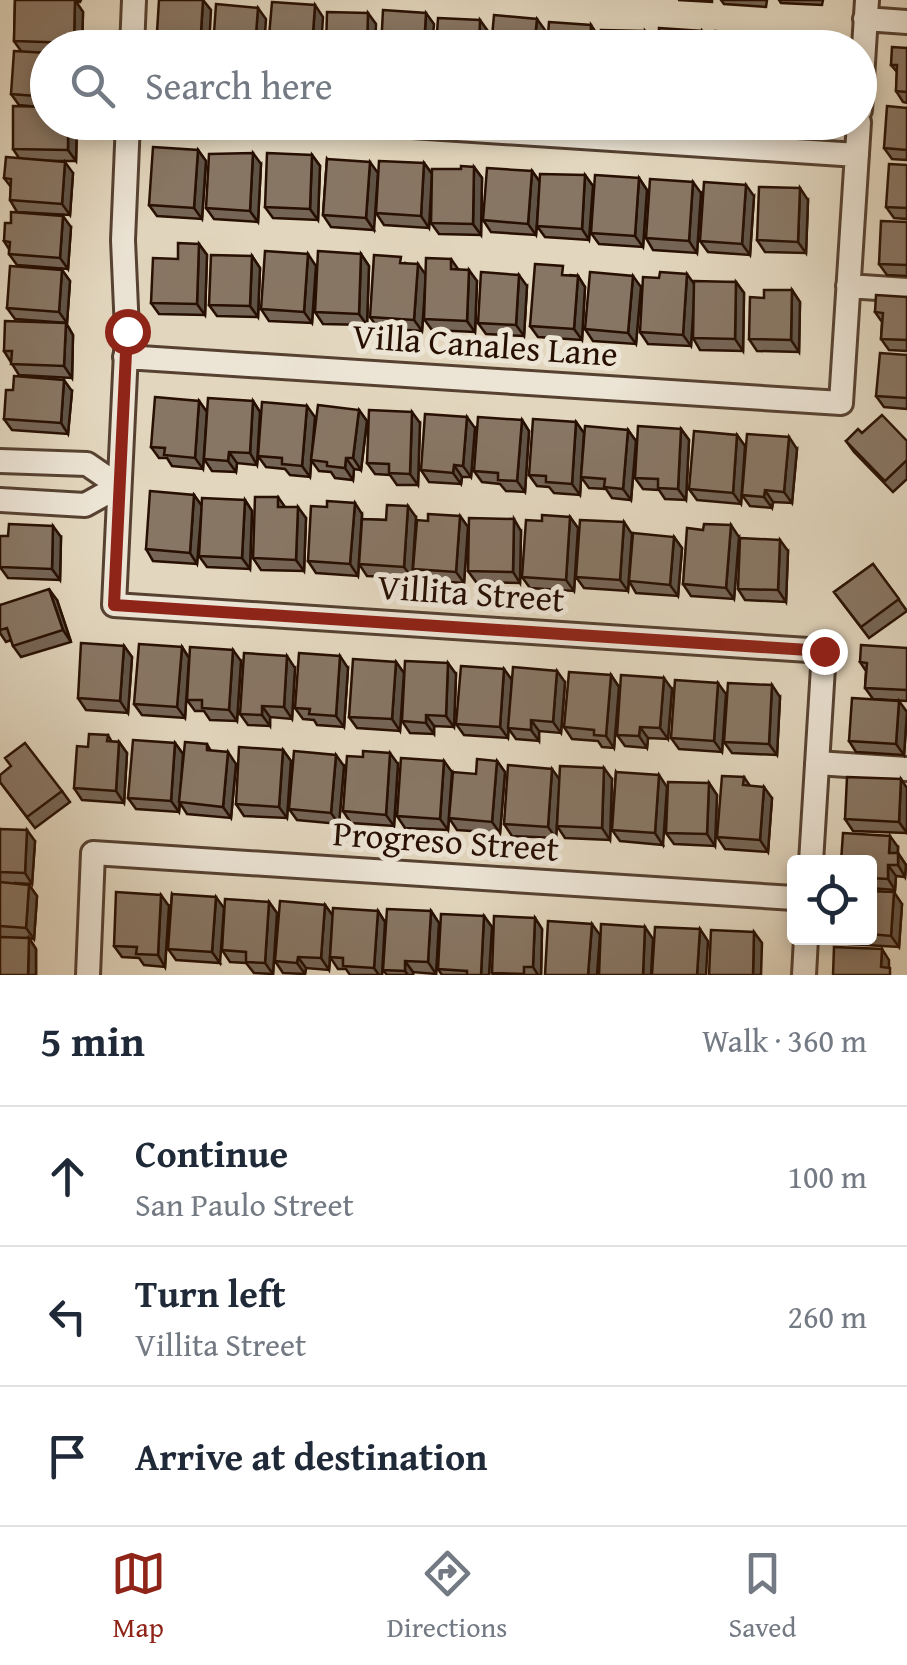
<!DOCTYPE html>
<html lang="en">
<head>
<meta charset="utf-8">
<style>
	body { margin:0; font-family:"Gentium Book Plus",serif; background:#f6f6f7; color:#1f2937 }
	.controls { position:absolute; right:30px; bottom:30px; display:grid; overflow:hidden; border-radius:10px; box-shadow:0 5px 15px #0003 }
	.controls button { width:90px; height:90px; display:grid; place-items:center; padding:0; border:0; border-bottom:2px solid #e0e1e3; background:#fff; color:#1f2937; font:50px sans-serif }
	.stop { position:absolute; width:30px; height:30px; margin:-22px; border:8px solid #8f2418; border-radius:50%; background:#fff }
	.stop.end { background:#8f2418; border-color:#fff; box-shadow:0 2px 10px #0008 }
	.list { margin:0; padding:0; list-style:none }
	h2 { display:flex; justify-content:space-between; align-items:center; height:130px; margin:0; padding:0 40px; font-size:42px }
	h2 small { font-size:32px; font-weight:400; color:#747a83 }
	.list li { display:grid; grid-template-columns:65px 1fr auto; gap:30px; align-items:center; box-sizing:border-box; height:140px; padding:0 40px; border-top:2px solid #e0e1e3 }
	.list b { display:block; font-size:38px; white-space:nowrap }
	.list p { margin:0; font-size:32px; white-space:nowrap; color:#747a83 }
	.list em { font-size:32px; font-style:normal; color:#747a83 }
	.icon { flex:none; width:55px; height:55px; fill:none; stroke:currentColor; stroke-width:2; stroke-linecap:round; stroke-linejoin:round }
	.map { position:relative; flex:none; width:907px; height:975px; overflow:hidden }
	.search { position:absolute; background:#fff; box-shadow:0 5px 15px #0003; left:30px; right:30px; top:30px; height:110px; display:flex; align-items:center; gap:25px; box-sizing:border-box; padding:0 35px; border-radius:55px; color:#747a83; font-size:38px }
	.sheet { height:550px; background:#fff }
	nav { display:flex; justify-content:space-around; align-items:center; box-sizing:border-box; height:140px; border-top:2px solid #e0e1e3; background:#fff; font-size:28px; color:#747a83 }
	nav a { display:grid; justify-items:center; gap:5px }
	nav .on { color:#8f2418 }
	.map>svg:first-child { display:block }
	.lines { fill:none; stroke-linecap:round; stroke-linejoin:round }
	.minor-casing { stroke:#564131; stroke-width:28 }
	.minor { stroke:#ece4d5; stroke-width:22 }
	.wall { fill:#756556; stroke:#270f02; stroke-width:2.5 }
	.shaded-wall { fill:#5f5346; stroke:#270f02; stroke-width:2.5 }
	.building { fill:#887664; stroke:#270f02; stroke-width:2.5 }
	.route { stroke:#8f2418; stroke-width:12 }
	.labels { text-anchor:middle; stroke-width:10; stroke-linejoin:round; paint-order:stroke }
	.street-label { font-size:35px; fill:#270f02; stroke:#ece4d5 }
</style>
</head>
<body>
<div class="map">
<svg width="907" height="975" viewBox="0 0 907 975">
	<rect width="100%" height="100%" fill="#e2d6be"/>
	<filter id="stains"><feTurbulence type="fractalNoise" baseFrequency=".002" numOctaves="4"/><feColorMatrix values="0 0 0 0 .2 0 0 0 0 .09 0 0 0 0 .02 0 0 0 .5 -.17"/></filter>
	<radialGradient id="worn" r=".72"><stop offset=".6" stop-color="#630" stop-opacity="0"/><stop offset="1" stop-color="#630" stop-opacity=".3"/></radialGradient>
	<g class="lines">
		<defs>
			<path id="minor" d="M865,19L907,22
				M132,48L134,0
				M860,110L867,0
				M128,122L123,240L127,331L114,605L824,651L811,862
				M351,122L857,155
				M848,286L907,290
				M125,357L841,403L859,122
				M0,461L87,464L119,486
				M0,500L85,505L119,486
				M817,763L907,769
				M88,975L93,853L794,898
				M804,975L806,938"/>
		</defs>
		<use href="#minor" class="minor-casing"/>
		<use href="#minor" class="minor"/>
	</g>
	<path class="wall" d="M15,0H81L80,2H76L83,12L82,48H48V122H77L76,161H52L73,173L70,215L17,212L10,200L11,187L4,178L19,158L13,149L39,107L19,105L11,94L21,51L14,41Z
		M678,0H712V2Z
		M721,0H767L766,7L724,4Z
		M779,0H823L822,5L781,3Z
		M907,48V103L903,102L896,91L897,72L891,65Z
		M907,108V160L892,159L884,148Z
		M198,150L206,161L202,219L157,216L149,205Z
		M312,155L320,166L318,220L273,218L265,207Z
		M327,159L374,230L331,227L323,215Z
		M424,163L432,174L429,228L384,225L376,213Z
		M261,164L258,222L214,219L206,208Z
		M907,165V219L894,218L886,207Z
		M474,167L482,178L481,235L439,234L431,223L461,169Z
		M532,171L540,182L585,175L593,186L589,240L545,237L537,226L538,208L536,235L491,232L483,220Z
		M639,178L647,190L643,247L599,244L591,233Z
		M701,193L697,253L653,250L646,238Z
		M754,196L750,255L708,252L700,241Z
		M808,200L806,253L765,252L757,240Z
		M907,222V276L887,275L879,264Z
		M71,227L68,269L17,265L9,254V249L4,241Z
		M199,244L207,255L205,315L159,314L151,303L178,259Z
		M361,254L369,266L367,325L323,324L315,312Z
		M252,256L260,268L258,317L217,316L209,305Z
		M451,259L458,269L477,281L475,332L432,330L424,319L426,278L422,331L378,328L370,317L405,263L426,275Z
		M316,266L312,323L269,321L261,309Z
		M62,270L70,281L67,323L15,319L7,308Z
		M570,275L578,276L585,287L582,340L538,337L530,326Z
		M659,278L694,283L736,282L744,293L743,351L700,350L693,338V312L691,346L648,344L640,332Z
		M527,286L524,336L486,334L478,323Z
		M641,287L636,344L593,341L585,329Z
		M792,290L800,302L799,352L757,351L749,339L764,298Z
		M907,297V351L889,350L881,339L882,322L875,312Z
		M66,323L73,335L72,378L19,375L4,351Z
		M907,355V409L884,407L876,396Z
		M72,391L68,434L12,430L4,419Z
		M199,401L207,412L253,401L260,412L315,417L312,451L359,410L367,421L361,470L354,469L353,480L335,478L331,472L319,471L311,460L310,477L290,475L285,469L266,467L258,456L257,465L237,463L236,472L212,471L204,459L206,421L203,469L172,466L167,458H159L151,447Z
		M522,420L529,431L525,492L506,491L500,484L482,482L474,471Z
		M576,422L584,433L580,495L554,493L549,487L537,486L529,475Z
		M420,423L418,485H397L390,475L375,474L367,463Z
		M475,428L471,477H462L461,484L429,482L421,470Z
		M681,429L689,440L686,500L665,499L659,490L643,489L635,478Z
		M628,430L636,441L631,500L612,498L606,489L589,488L581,477Z
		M862,433L907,441V479L893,492L854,452L846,441Z
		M737,435L745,446L741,504L697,500L689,489Z
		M797,449L792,503L773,502L772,508L750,506L742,495Z
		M194,495L201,505L245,500L252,511L250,569L207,567L199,556L200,529L197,564L153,561L146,549Z
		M278,497L285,507L306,518L304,571L261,570L253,558Z
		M362,514V519L386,520L416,517L412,578L367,576L359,564L360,544L358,576L316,573L308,561Z
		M460,516L468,527L464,583L421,580L413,569L428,521Z
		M570,517L578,528L574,591L530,588L522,577Z
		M521,531L520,583L476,582L468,571Z
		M632,534L628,591L584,588L576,577Z
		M61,537L60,580L8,578L0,567Z
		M674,537L682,548L678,596L636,593L629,581Z
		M739,537L734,599L691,596L683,584Z
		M788,551L786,602L745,600L738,589Z
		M873,564L907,611L869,638L834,592Z
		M57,600L71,642L21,657L13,646L11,640L6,642L0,633V605Z
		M124,646L132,657L128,713L86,710L78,698Z
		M182,647L189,658L185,718L142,715L134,704Z
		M907,648V701L873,699L865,688L866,671L860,662Z
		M241,661L237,721L210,720L204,711H195L187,700Z
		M396,662L404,673L400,731L357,728L349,717Z
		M295,668L292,719L270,717V726L248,725L240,714Z
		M348,668L344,727L317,725L314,720L303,719L295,708Z
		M456,674L454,727L434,726V734L410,733L402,721Z
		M611,675L619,687L614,748L602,747L598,741L572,739L564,727Z
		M512,680L565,682L561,733L539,731V741L516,739L508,728V738L464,735L456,724Z
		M672,689L668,739L648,738L647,748L625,746L617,735Z
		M726,694L722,752L679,749L671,738Z
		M780,697L777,755L732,753L724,742Z
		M907,712L904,755L856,752L849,741Z
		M108,735L112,742H119L127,753L124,803L82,800L74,788L88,747Z
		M175,743L183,754L207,744L211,751L236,764L231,818L187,814L180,803L179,812L136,809L128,798Z
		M283,750L291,761L287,818L244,816L236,804Z
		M497,761L505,772L500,833L457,830L449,818Z
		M398,764L394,826L351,823L343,811Z
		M344,766L339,824L297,820L289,809Z
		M11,767L62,791L70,802L35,828L0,782Z
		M452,772L448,830L405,828L397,816Z
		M616,772L663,845L620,841L612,830Z
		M744,777L750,786L772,798L768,852L725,849L717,837Z
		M560,779H612L610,840L565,838L557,826L559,796L556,838L512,836L504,824Z
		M709,783L717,795L715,846L674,844L666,833Z
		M907,788V833L853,831L845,819Z
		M0,829L35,841L32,884L14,883L29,885L37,896L34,939L29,938L36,949V975H0Z
		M898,847V853L906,865L905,877L896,876L895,890L870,888V862Z
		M870,891L902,904L899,947L849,944L844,938H870Z
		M172,894L220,963L176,960L168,949Z
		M269,902L277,913L273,974L254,973L246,963L230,962L222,950Z
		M325,905L333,916L378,911L385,922L382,975H350L346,969H338L330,957L332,935L329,970L306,968L305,974L283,973L275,961Z
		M169,906L165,967L144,965L139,958L122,957L114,946Z
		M431,911L439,923L436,974L413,972V975H387L383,970Z
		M484,916L492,927L489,975H442L438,969Z
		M535,918L542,929L541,975H493L492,973Z"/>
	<path class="shaded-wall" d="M75,0L83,12L82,48H77L74,43Z
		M203,0L211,10L209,48H200Z
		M315,5L323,17L321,48H312Z
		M258,8L266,19L264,48H255Z
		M368,13L376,24L375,48H367Z
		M426,13L434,24L432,48H424Z
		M537,19L545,30L543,48H534Z
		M480,20L488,31L487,48H479Z
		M591,25L599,37L598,48H590Z
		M645,31L653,42V48H645Z
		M702,31L710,42V48H701Z
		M758,34L766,45V48H757Z
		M813,37L820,48H812Z
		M68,122H77L76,161L68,150Z
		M198,150L206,161L202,219L194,208Z
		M253,153L261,164L258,222L250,211Z
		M312,155L320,166L318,220L310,209Z
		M65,162L73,173L70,215L62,204Z
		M370,162L378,173L374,230L366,218Z
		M424,163L432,174L429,228L421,216Z
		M474,167L482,178L481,235L473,224Z
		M532,171L540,182L536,235L528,224Z
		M585,175L593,186L589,240L582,229Z
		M639,178L647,190L643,247L635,236Z
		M693,182L701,193L697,253L689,241Z
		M746,185L754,196L750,255L742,244Z
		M800,188L808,200L806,253L798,242Z
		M63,216L71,227L68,269L60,258Z
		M199,244L207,255L205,315L197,304Z
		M308,254L316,266L312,323L304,312Z
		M361,254L369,266L367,325L359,314Z
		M252,256L260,268L258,317L250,306Z
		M418,264L426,275L422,331L414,320Z
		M62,270L70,281L67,323L59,312Z
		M469,270L477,281L475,332L467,321Z
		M687,274L695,285L691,346L683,335Z
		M519,275L527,286L524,336L516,325Z
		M578,276L585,287L582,340L574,329Z
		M633,276L641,287L636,344L628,333Z
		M736,282L744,293L743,351L735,339Z
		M792,290L800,302L799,352L791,340Z
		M66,323L73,335L72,378L64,366Z
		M64,380L72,391L68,434L61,423Z
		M199,401L207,412L203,469L195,458Z
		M253,401L260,412L257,465L250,453Z
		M307,406L315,417L310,477L302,466Z
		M359,410L367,421L361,470L353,458Z
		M412,412L420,423L418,485L410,474Z
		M467,417L475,428L471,477L463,466Z
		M522,420L529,431L525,492L517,481Z
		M576,422L584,433L580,495L572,484Z
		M681,429L689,440L686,500L678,489Z
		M628,430L636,441L631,500L623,489Z
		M737,435L745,446L741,504L733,493Z
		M789,437L797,449L792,503L784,492Z
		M229,452L237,463L236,472L228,461Z
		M346,458L354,469L353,480L345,468Z
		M454,465L462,477L461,484L453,473Z
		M765,490L773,502L772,508L764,497Z
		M194,495L202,506L197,564L190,553Z
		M245,500L252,511L250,569L242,558Z
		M355,503L362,514L358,576L350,564Z
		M408,506L416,517L412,578L404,567Z
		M298,507L306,518L304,571L296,560Z
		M460,516L468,527L464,583L456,572Z
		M570,517L578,528L574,591L566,580Z
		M514,519L521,531L520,583L513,572Z
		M624,522L632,534L628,591L620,580Z
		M731,525L739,537L734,599L726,588Z
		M53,526L61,537L60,580L52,569Z
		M674,537L682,548L678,596L670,585Z
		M780,540L788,551L786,602L778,590Z
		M49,589L57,600L71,642L63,630Z
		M124,646L132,657L128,713L120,701Z
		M182,647L189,658L185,718L177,707Z
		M233,650L241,661L237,721L229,710Z
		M287,656L295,668L292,719L284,707Z
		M340,656L348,668L344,727L336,716Z
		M396,662L404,673L400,731L392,719Z
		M448,663L456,674L454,727L446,716Z
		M504,669L512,680L508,738L500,727Z
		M557,671L565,682L561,733L553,722Z
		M611,675L619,687L614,748L606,736Z
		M664,678L672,689L668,739L660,728Z
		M718,683L726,694L722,752L714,741Z
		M772,685L780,697L777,755L769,744Z
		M899,701L907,712L904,755L896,744Z
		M262,706L270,717V726L262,715Z
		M426,715L434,726V734L426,723Z
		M531,720L539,731V741L531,730Z
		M640,727L648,738L647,748L639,736Z
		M119,742L127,753L124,803L116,791Z
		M175,743L183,754L179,812L171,801Z
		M283,750L291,761L287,818L279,807Z
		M228,752L236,764L231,818L223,807Z
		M390,753L398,764L394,826L386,815Z
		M336,755L344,766L339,824L331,813Z
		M444,761L452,772L448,830L440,819Z
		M497,761L505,772L500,833L492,822Z
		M604,768L612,779L610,840L602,828Z
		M552,769L560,780L556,838L548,827Z
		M659,775L667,787L663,845L655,833Z
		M901,779L907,788V833L899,822Z
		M709,783L717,795L715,846L707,834Z
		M764,787L772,798L768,852L760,840Z
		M27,830L35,841L32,884L25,873Z
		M890,836L898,847L897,864L889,853Z
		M898,853L906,865L905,877L898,865Z
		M888,865L896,876L895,890L888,879Z
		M29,885L37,896L34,939L26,928Z
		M894,892L902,904L899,947L891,936Z
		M161,895L169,906L165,967L158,955Z
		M216,897L224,908L220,963L212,952Z
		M269,902L277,913L273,974L265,963Z
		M325,905L333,916L329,970L321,958Z
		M378,911L385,922L382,975H379L374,968Z
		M431,911L439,923L436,974L428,962Z
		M484,916L492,927L489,975H481Z
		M535,918L542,929L541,975H538L533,967Z
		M592,924L600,935L597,975H588Z
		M645,927L653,939L651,975H643Z
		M700,929L708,941L706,975H697Z
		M754,932L762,943L761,975H753Z
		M29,938L36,949V975H28Z
		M882,949L889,960V975L881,967Z
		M298,957L306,968L305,974L297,963Z
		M405,961L413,972V975H408L405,971Z"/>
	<path class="building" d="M15,0H75L74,43L14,41Z
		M159,0H203L200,48H156Z
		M272,2L315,5L312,48H268Z
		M216,4L258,8L255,48H213Z
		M383,10L426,13L424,48H381Z
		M327,12L368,13L367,48H326Z
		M494,15L537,19L534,48H491Z
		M438,18L480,20L479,48H436Z
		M549,22L591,25L590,48H547Z
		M659,28L702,31L701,48H658Z
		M601,30L645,31V48H601Z
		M715,31L758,34L757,48H714Z
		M768,35L813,37L812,48H767Z
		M892,47L907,48V92L896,91L897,65H891Z
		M14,51L48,53V97L11,94Z
		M13,106L48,107V122H68V150L13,149Z
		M887,106L907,108V150L884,148Z
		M153,147L198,150L194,208L149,205Z
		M253,153L250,211L206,208L209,154Z
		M267,153L312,155L310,209L265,207Z
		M6,157L65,162L62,204L10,200L11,179L4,178Z
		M327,159L370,162L366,218L323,215Z
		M379,161L424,163L421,216L376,213Z
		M889,164L907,165V208L886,207Z
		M461,166L474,167L473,224L431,223L432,169H461Z
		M487,168L532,171L528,224L483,220Z
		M540,174L585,175L582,229L537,226Z
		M595,175L639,178L635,236L591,233Z
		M650,179L693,182L689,241L646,238Z
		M704,182L746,185L742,244L700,241Z
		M759,187L800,188L798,242L757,240Z
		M11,212L63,216L60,258L9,254L10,242L4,241L5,223H11Z
		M881,221L907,222V265L879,264Z
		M178,243L199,244L197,304L151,303L153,258L178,259Z
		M265,251L308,254L304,312L261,309Z
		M318,251L361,254L359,314L315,312Z
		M211,255L252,256L250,306L209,305Z
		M374,255L401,257L400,263L418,264L414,320L370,317Z
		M426,258L451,259V269L469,270L467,321L424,319Z
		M535,264L563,266L562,275L578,276L574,329L530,326Z
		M10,266L62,270L59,312L7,308Z
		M481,272L519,275L516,325L478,323Z
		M590,272L633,276L628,333L585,329Z
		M660,272L687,274L683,335L640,332L643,277L659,278Z
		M694,281L736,282L735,339L693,338Z
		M764,290H792L791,340L749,339L750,297L764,298Z
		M876,295L907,297V340L881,339L883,313L875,312Z
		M5,321L66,323L64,366L11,364L12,351H4Z
		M880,353L907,355V398L876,396Z
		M14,376L64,380L61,423L4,419L6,390H13Z
		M155,397L199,401L195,458L164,455L165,448L151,447Z
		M208,398L253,401L250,453L229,452L228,461L204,459Z
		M262,402L307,406L302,466L282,464V458L258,456Z
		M318,405L359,410L353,458H346L345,468L327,466V462L311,460Z
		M369,410L412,412L410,474L389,473V464L367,463Z
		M425,414L467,417L463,466L454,465L453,473L421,470Z
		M882,415L907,441V460L885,481L846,441L858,429L862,433Z
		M478,417L522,420L517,481L498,480V473L474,471Z
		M533,419L576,422L572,484L546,482V476L529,475Z
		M585,426L628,430L623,489L604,487L605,479L581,477Z
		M638,426L681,429L678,489L658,488V479L635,478Z
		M694,431L737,435L733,493L689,489Z
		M747,434L789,437L784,492L765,490L764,497L742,495Z
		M150,491L194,495L190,553L146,549Z
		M255,497H278V507H298L296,560L253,558Z
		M202,498L245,500L242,558L199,556Z
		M327,501L355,503L350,564L308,561L311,506L327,507Z
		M387,505L408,506L404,567L359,564L362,519L386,520Z
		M428,514L460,516L456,572L413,569L417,520L428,521Z
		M542,515L570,517L566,580L522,577L526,520L542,521Z
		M469,518L514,519L513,572L468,571Z
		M580,520L624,522L620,580L576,577Z
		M9,524L53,526L52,569L0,567V536H8Z
		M704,524L731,525L726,588L683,584L687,528L703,530Z
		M633,533L674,537L670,585L629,581Z
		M740,538L780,540L778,590L738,589Z
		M873,564L899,599L861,627L834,592Z
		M49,589L63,630L13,646L7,628L0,630V605Z
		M81,643L124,646L120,701L78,698Z
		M139,644L182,647L177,707L134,704Z
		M861,645L907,648V690L865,688L867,663L860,662Z
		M190,647L233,650L229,710L202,708V700H187Z
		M244,653L287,656L284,707L262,706V715L240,714Z
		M299,653L340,656L336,716L309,714L310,709L295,708Z
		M353,659L396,662L392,719L349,717Z
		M405,661L448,663L446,716L426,715V723L402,721Z
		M461,666L504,669L500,727L456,724Z
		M513,667L557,671L553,722L531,720V730L508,728Z
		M569,672L611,675L606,736L594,735V730L564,727Z
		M621,675L664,678L660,728L640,727L639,736L617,735Z
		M675,680L718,683L714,741L671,738Z
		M728,683L772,685L769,744L724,742Z
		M852,698L899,701L896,744L849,741Z
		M89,734L108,735L107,741L119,742L116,791L74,788L77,746L88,747Z
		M133,740L175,743L171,801L128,798Z
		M185,742L207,744V750L228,752L223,807L179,802Z
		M25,743L62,791L27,817L0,782V775L11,766L5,758Z
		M239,747L283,750L279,807L236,804Z
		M294,751L336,755L331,813L289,809Z
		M363,751L390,753L386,815L343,811L347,756L363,757Z
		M401,758L444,761L440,819L397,816Z
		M477,759L497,761L492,822L449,818L453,772L476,774Z
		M508,765L552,769L548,827L504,824Z
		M560,766L604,768L602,828L557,826Z
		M616,772L659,775L655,833L612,830Z
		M722,776L744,777L743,785L764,787L760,840L717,837Z
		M847,777L901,779L899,822L845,819Z
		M668,782L709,783L707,834L666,833Z
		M0,829L27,830L25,873L0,872Z
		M843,833L890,836L889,853H898V865H888V879L870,878V862H841Z
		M0,882L29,885L26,928L0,926Z
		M870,891L894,892L891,936L870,934Z
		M116,892L161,895L158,955L136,954L137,947L114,946Z
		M172,894L216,897L212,952L168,949Z
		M225,899L269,902L265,963L246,962V952L222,950Z
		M280,901L325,905L321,958L298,957L297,963L275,961Z
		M333,908L378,911L374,968L343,966V958L330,957Z
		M387,909L431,911L428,962L405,961V971L383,970Z
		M441,914L484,916L481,975H467V971L438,969Z
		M494,916L535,918L533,967H524V974L492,973Z
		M548,921L592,924L588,975H545Z
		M601,924L645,927L643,975H599Z
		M655,927L700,929L697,975H652Z
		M711,930L754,932L753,975H709Z
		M0,937L29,938L28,975H0Z
		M834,947L882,949L881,967L890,968V975H833Z"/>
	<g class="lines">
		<path class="route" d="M127,331L114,605L824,651"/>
	</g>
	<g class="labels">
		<g class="street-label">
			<text transform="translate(485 345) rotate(4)" y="12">Villa Canales Lane</text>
			<text transform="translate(471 593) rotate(4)" y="12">Villita Street</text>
			<text transform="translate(446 841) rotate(4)" y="12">Progreso Street</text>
		</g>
	</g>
	<rect width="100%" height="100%" filter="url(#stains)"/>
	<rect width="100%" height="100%" fill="url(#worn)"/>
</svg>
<div class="controls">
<button><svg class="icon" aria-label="locate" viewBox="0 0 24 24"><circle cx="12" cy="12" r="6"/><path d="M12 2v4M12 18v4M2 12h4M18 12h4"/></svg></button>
</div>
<div class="stop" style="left:127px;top:331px"></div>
<div class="stop end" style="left:824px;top:651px"></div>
<div class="search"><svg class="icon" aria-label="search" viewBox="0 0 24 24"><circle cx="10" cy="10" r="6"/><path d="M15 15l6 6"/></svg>Search here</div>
</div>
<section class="sheet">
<h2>5 min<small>Walk · 360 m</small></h2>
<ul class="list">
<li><svg class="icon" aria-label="ahead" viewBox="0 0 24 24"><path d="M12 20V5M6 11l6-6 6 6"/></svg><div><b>Continue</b><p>San Paulo Street</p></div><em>100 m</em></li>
<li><svg class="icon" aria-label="left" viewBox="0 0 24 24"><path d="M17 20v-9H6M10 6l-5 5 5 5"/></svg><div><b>Turn left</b><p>Villita Street</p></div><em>260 m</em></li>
<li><svg class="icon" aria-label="arrive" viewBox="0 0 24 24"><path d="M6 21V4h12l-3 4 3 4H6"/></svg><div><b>Arrive at destination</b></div></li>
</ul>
</section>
<nav>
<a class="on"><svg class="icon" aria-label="map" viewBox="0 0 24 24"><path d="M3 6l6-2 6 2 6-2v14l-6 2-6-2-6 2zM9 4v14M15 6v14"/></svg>Map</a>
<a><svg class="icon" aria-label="directions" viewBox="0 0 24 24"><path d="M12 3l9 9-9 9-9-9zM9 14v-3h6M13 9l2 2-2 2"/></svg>Directions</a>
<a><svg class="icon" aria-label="saved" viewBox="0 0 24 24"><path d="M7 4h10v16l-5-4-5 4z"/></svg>Saved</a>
</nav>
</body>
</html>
